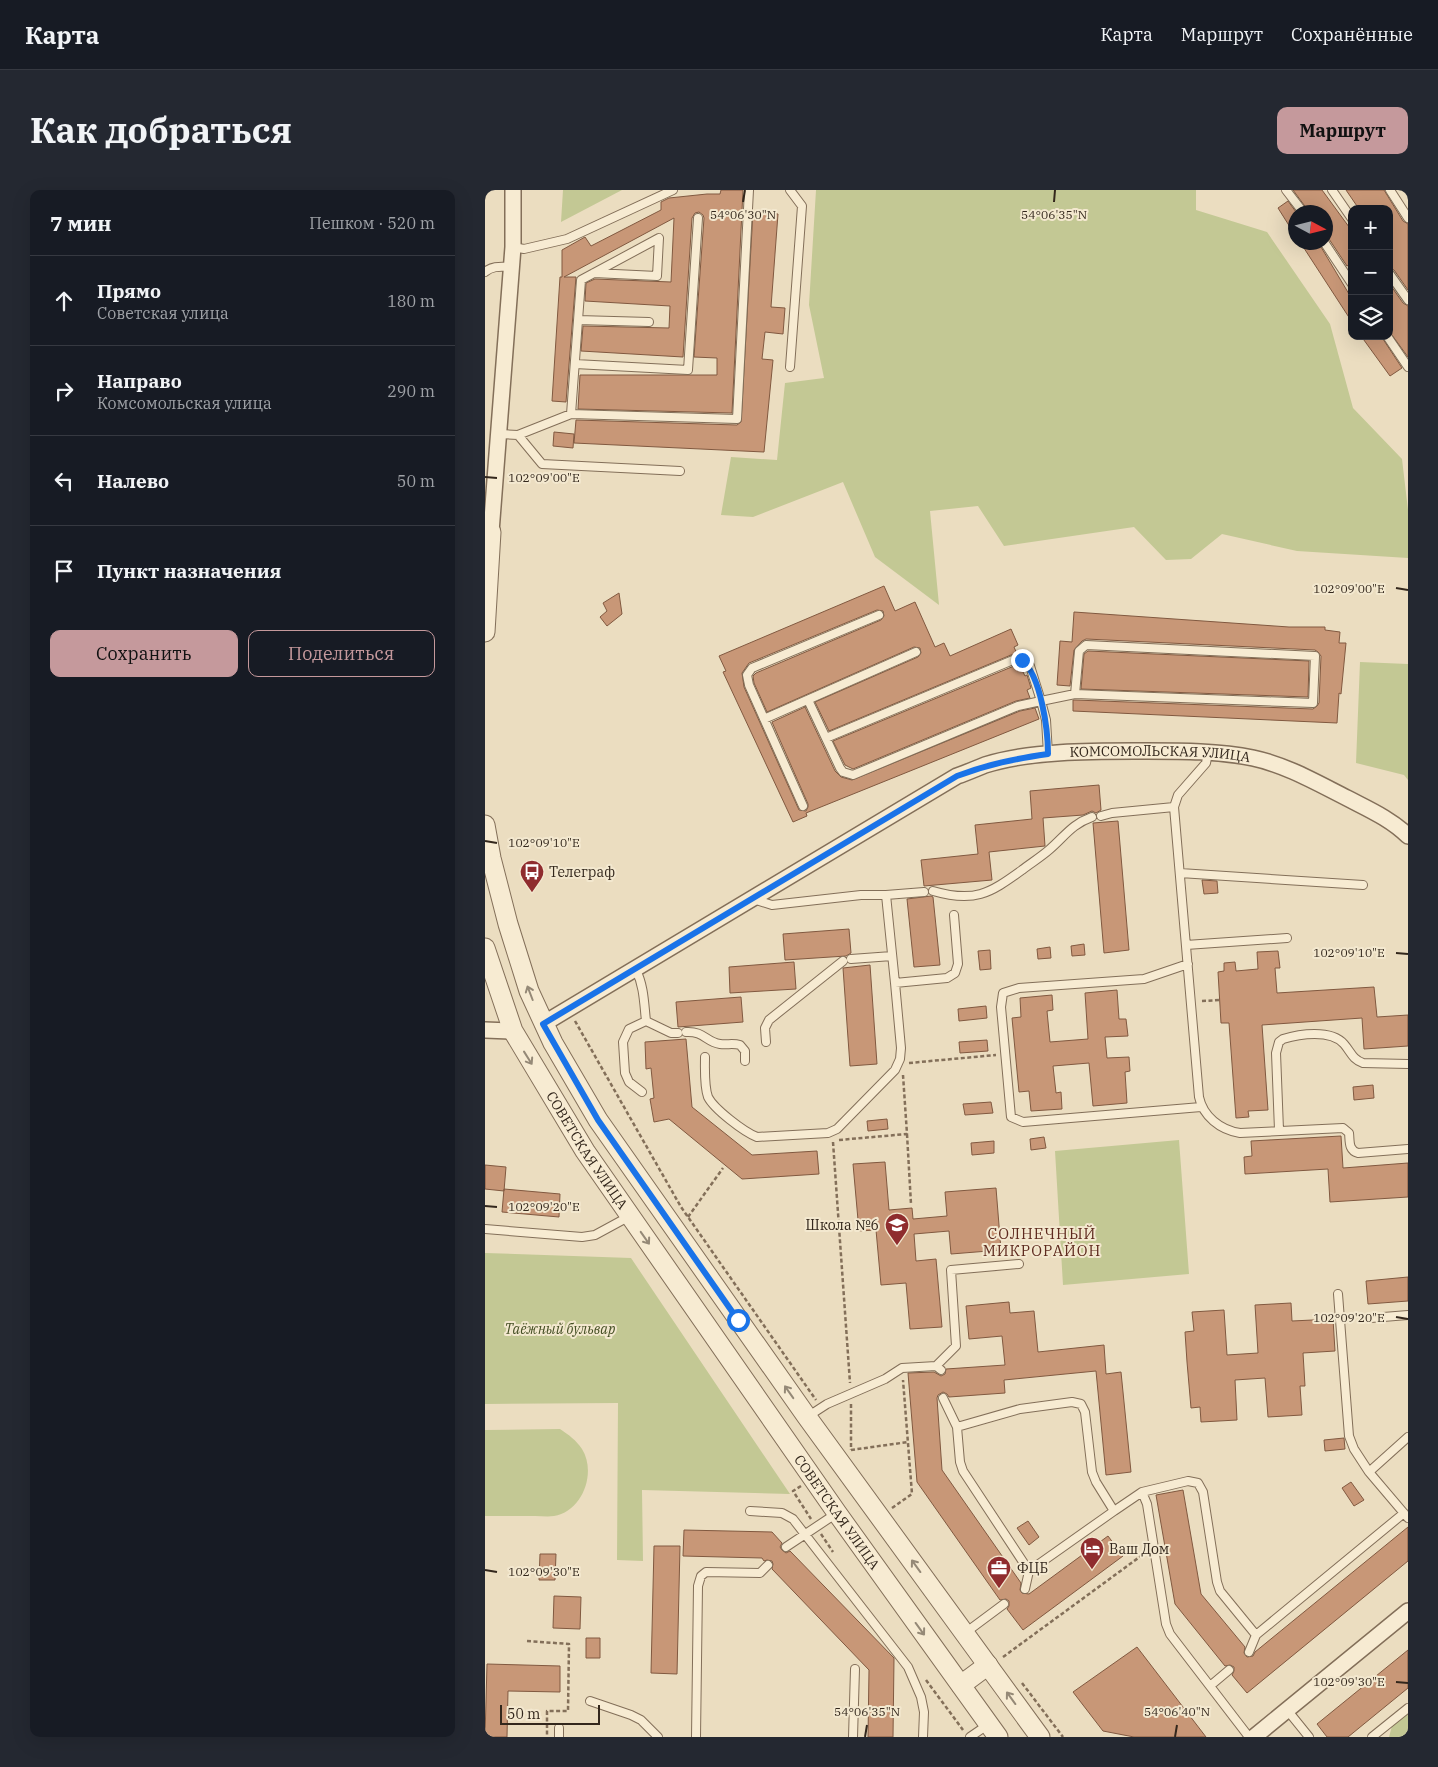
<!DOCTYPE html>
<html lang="ru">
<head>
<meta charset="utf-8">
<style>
	body { margin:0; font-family:"IBM Plex Serif",serif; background:#242831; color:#f1f3f6 }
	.controls { position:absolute; right:15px; top:15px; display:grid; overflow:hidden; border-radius:10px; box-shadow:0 5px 20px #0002 }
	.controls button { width:45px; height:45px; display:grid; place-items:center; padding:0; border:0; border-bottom:1px solid #363941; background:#171b24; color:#f1f3f6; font:25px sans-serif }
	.compass { position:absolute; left:803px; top:15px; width:45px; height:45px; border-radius:50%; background:#171b24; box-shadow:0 5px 20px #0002; rotate:97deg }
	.scale { position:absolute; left:15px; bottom:12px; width:100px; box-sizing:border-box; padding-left:5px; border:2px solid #33271c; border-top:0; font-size:14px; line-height:18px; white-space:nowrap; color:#33271c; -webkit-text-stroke:4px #f3e8cf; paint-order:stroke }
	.stop { position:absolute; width:15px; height:15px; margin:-11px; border:4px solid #1a73e8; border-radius:50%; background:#fff }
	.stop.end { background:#1a73e8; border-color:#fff; box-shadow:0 1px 5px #0008 }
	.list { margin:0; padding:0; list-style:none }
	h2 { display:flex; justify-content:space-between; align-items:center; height:65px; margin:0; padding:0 20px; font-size:21px }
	h2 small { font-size:16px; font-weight:400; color:#9ea1a6 }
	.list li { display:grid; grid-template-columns:32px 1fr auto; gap:15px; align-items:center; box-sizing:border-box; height:90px; padding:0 20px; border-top:1px solid #363941 }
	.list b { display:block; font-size:19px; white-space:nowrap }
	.list p { margin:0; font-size:16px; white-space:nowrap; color:#9ea1a6 }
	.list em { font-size:16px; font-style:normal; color:#9ea1a6 }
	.actions { display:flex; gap:10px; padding:15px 20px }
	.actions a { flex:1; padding:11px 0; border:1px solid #c5999c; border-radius:10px; text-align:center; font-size:18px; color:#c5999c }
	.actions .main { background:#c5999c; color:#111 }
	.icon { flex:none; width:28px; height:28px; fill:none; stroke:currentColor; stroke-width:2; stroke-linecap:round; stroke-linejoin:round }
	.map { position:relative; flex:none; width:923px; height:1547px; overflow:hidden; border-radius:10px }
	header { display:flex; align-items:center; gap:30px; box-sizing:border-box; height:70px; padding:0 25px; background:#171b24; border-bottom:1px solid #363941 }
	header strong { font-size:24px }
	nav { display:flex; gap:28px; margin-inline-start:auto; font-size:18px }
	.intro { display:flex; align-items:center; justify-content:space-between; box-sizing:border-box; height:120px; padding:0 30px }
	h1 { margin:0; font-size:35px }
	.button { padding:12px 22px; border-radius:10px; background:#c5999c; color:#111; font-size:18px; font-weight:700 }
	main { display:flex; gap:30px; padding:0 30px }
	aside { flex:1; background:#171b24; border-radius:10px; box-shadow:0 5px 20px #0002 }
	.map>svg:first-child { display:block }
	.green { fill:#c3c894 }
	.building { fill:#c89777; stroke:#815940 }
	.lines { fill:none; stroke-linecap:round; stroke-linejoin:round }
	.service-casing { stroke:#836f59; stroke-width:10 }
	.minor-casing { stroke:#836f59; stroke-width:18 }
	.tertiary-casing { stroke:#836f59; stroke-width:21 }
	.path { stroke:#836f59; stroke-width:2.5; stroke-dasharray:4 2.5; stroke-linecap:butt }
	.service { stroke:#f7ebd2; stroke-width:8 }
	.minor { stroke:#f7ebd2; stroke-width:15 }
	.tertiary { stroke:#f7ebd2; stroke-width:19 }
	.oneway { stroke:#958977 }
	.route { stroke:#1a73e8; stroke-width:6 }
	.ticks { fill:none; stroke:#33271c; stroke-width:2 }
	.labels { text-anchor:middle; stroke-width:4; stroke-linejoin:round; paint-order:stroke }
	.street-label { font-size:14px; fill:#33271c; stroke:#f3e8cf }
	.poi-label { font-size:14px; fill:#33271c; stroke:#f3e8cf; text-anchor:start }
	.park-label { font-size:14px; font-style:italic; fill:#454f24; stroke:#f3e8cf }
	.neighbourhood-label { font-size:15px; letter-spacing:1px; fill:#5e2a1e; stroke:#f3e8cf }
	.ticks-label { font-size:12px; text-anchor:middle; fill:#33271c; stroke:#f3e8cf; stroke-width:4; stroke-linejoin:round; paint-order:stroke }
</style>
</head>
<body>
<header>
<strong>Карта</strong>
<nav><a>Карта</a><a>Маршрут</a><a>Сохранённые</a></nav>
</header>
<div class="intro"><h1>Как добраться</h1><a class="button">Маршрут</a></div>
<main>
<aside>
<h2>7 мин<small>Пешком · 520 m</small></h2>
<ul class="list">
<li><svg class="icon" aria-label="ahead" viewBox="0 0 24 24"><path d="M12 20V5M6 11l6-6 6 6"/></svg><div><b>Прямо</b><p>Советская улица</p></div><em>180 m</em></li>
<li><svg class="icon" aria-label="right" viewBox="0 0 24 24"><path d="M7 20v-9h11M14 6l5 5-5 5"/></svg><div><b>Направо</b><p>Комсомольская улица</p></div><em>290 m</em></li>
<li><svg class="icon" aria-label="left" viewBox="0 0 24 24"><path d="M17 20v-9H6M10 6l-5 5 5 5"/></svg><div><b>Налево</b></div><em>50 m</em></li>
<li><svg class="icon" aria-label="arrive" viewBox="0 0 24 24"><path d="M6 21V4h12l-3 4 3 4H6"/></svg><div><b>Пункт назначения</b></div></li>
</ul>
<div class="actions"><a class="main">Сохранить</a><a>Поделиться</a></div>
</aside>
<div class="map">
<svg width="923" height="1547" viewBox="0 0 923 1547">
	<rect width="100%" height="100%" fill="#ebddc0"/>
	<path class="green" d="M78,0H137L76,32Z
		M331,0H711V20L782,42L845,134L868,218L917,269L923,320V368L812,361L737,344L706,369L681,370L649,337L519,356L493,316L445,321L454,415L390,367L358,292L268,327L236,325L246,267L292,270L300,193L339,188L324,115Z
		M875,472L923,474V590L919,585L871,573Z
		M694,950L704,1084L578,1095L570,961Z
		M0,1063L146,1068L305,1304L157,1300L158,1371L132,1370L133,1213L0,1214Z
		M75,1239C84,1245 91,1250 97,1259C112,1283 97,1322 69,1326C63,1327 56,1326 50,1326C33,1326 17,1326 0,1326V1240Z
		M923,1523V1547H904L907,1536Z"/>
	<path class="building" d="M236,0H258L247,223L93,219L95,185H232V168L209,167L219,28L218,25L214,22L210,23L207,28L198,167L96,161L98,136L184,138L185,116L100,111L101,93L110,89L186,92L189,28L79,87H91L81,212L67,211L75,87H77V60L100,47L106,56L176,20V12L184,8L222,4H235Z
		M808,0H837L867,41V73L862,76L844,49L840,47V22H823L822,19Z
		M861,0H899L918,31L923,34V100L909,80L904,77V19H874Z
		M803,11L811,22L810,45L793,18Z
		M268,22L293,24L286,117L300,118L298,144L280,142L277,169L288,170L279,262L89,253L91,230L252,235L256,232Z
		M815,52H833L867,109V132Z
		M904,93L918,113L923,116V167L904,141Z
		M876,146H896L917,178L905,186Z
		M69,242L89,244L88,258L68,256Z
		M399,396L410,421L430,412L450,457L459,453L465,466L526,439L533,455L529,457L532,464L526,465L344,541L330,512L433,467L436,463L435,458L429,457L282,522L269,493L268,486L271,483L396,430L399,426L398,421L392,420L264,473L257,483L259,497L314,620L321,621L323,617V614L287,532L320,517L350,581L356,587L367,590L535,521L550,518L554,529L321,623L322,626L308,632L238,482L241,481L234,466Z
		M134,403L137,424L122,436L115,427L122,421L118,413Z
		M589,422L804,437H840V440L855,442L854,453H861L856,504L854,503L852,533L588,521V510H590L828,519L832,516L834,513L836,466L833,462L830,460L601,449L597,451L589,460L585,496L572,495L575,451L587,452Z
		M603,461L824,471L823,507L596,499L599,464Z
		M529,476H535L540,486L542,485L546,498L542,500L545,508L531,511L368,579L360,575L348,551Z
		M614,595L616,620L611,623L607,621L598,625L558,628L560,656L504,662L507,690L439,696L436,670L493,664L490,635L547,629L545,601Z
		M633,631L644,760L619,763L608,633Z
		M717,690L732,691L733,703L719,704Z
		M446,706L448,707L455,775L429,777L422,709Z
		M364,739L366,763L361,766L300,770L298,744Z
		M599,754L600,765L587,766L586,756Z
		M565,757L566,768L553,769L552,759Z
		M505,760L506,779L495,780L493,761Z
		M793,761L795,778H790L792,803L889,797L892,827L923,825V856L879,859L877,828L777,835L783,920L763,921L764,927L751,928L744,833H736L733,782L739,781V773L750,772L751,781L773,779L772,762Z
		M309,772L311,799L245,803L244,777Z
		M385,775L392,874L365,876L358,778Z
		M632,800L634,829H641L643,846L620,847L622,868L644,867L645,881L640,882L642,913L608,916L604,873L568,876L571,903L576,902L577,919L546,921L544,901L534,902L527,828L536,827L535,808L567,805L568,820L562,821L565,852L603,849L600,803Z
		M256,807L258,832L193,837L191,812Z
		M501,816L502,828L474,831L473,819Z
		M201,849L207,917L267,965L332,961L334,984L257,989L184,929L169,932L165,909L169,908L166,878L161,879L160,852Z
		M502,850L503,861L475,863L474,852Z
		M888,895L889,908L869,910L868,897Z
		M506,912L508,923L480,925L478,914Z
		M402,929L403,939L383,941L382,931Z
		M856,946L858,978L923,973V1007L845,1012L843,979L760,984L759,967L767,966L766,951Z
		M559,947L561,958L546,960L545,949Z
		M509,951V963L487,965L486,953Z
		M400,972L404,1020L427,1018L428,1029L462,1026L460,1002L511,998L516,1060L466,1064L464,1041L429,1044L431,1071L451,1069L457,1137L425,1139L421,1093L396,1095L391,1040L374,1041L368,974Z
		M0,975L21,977L19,1001L0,999Z
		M19,999L75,1004L74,1027L17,1022Z
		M923,1087V1111L883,1114L881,1091Z
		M524,1112L525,1123L549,1121L553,1162L619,1155L621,1184L636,1182L646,1282L621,1285L611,1181L519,1190L520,1203L464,1207L462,1204L458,1202L453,1205L452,1208L457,1280L536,1393L535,1400L537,1403L544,1404L623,1346L638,1366L538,1440L522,1419L524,1416V1411L521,1409L515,1410L432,1292L423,1183L449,1182L456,1186L460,1184L461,1179L520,1175L517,1146L484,1149L481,1116Z
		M806,1113L807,1131L848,1129L850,1161L818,1163L820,1196H815L817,1225L783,1227L780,1188L750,1190L752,1230L716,1232L715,1217L706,1218L702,1172L700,1142L709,1141L707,1122L739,1120L742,1165L773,1163L770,1115Z
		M859,1248L860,1259L840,1261L839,1250Z
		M866,1292L879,1310L869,1316L857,1298Z
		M698,1300L716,1404L760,1457L759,1463L762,1467L768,1466L770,1462L923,1337V1371L762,1503L747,1485L749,1481V1477L745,1475L740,1476L690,1414L671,1305Z
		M543,1331L554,1347L544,1355L532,1338Z
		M199,1340L287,1342L297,1353L295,1357L297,1360L301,1363L305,1361L409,1468L408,1547H383L384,1480L287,1379L288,1374L287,1371L282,1370L279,1371L277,1368L198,1366Z
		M169,1356H195L192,1484L166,1483Z
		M55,1364H71L70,1390H54Z
		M69,1406L96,1407L95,1439L68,1438Z
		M101,1448H115V1468H101Z
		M652,1457L721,1547H649L618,1541L588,1502Z
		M923,1460V1498L863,1547H842L832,1534Z
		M2,1474L75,1476V1502L23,1501L22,1547H0Z"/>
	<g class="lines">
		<defs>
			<path id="service" d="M305,0L317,16L305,177
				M801,0L818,22
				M847,0L867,29
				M905,0L923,28
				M839,52L867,94
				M28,57L39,59L82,49L188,0
				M0,82C8,75 17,77 27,77
				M904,83L923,110
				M93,130L164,132
				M902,146L923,177
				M90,174L203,180L213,28
				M86,224L96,90L174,48L172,86L109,83
				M14,244L33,245L86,224L252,229L264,0
				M33,245L57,274L195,281
				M323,510L355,578L358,582L368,585L533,516L556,511L545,476L537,470H528L341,548
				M279,529L431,462
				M723,563L721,573L693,605L689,617L714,907C718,926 735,940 755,943L858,938L864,943C865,951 863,960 873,963L923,959
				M563,564L561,530L556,511L590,504L828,513L830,466L601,455L594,461L590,504
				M318,616L264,495L262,485L267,478L394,425
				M616,626L627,623L689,617
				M695,683L878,695
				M448,701C489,713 504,704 537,680C546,673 556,667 565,659C580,646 587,634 607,627
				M401,705L439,702
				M268,709L287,715L376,705H401L410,793L462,788L470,783L473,774L469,725
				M701,755L802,748
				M366,769L407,766
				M703,774L659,789L534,798L518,803L516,817L526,927L538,932L716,917
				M151,780C159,796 159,813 161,831L186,843H193
				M201,842C219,841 221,852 235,854C242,855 248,853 255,855L260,861V871
				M281,852L280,838L284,830L358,771
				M220,867C220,879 219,896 223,907C229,919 259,942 272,947L343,943L352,939L410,880L415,869L416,858L410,793
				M157,902L144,892L140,883L138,852L144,839L161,831
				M794,940L791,863L794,852L798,849C814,844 846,839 859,854C866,862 867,869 878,873L923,874
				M0,1039L97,1047L110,1045L145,1026
				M853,1104L864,1246L869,1259L884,1282
				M886,1128L923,1125
				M451,1176L471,1156L466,1080L534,1074
				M458,1208L472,1237L475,1272L478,1281L544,1381L629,1321
				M322,1227L342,1214L400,1189L417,1178L451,1176L456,1180
				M472,1237L535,1219L587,1212L596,1214L600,1222L607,1282L611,1292L629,1321L657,1302
				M923,1247L884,1282L923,1328
				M265,1321L297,1323L308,1329L423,1477L436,1507L439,1522L438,1547
				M301,1357L352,1323
				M540,1399L544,1381
				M480,1443L519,1414
				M764,1462L771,1445
				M725,1496L744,1480
				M105,1511L146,1525L156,1530L173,1547
				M803,1521L824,1547
				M74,1547V1538
				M211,1547L213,1396L216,1386L221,1382L275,1383L283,1375
				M368,1547L370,1479
				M485,1547L504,1534
				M764,1547L685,1444L681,1434L662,1314L657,1302L703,1291L713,1293L718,1302L732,1392L735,1401L771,1445L919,1323
				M887,1547L923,1518"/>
			<g id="minor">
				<path d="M6,342L28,57V0"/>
				<path id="s1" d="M58,834L472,586C481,583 490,579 500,575C548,560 612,561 662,561C697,561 734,561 768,568C801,575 832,593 862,608C883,619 906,629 923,646"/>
				<path d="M0,840L28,841"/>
				<path d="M769,1547L923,1421"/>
			</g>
			<g id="tertiary">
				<path d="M0,342H6L0,442"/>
				<path d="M0,635L6,668L23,734L44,801L68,853L113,930L322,1227L555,1547"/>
				<path id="s2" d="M0,758L28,841L100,961L352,1323L513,1547"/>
				<path d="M476,1495L503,1475"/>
			</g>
		</defs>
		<use href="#service" class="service-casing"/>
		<use href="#minor" class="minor-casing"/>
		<use href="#tertiary" class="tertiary-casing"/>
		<path class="path" d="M717,811L736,810
			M90,831L196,1017L331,1210
			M424,873L511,865
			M422,944L426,1014
			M354,950L422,944L418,885
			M348,952L365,1193
			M203,1027L238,978
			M366,1214V1260
			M366,1260L423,1252
			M316,1296L308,1301L326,1329
			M407,1318L427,1304L418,1190
			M336,1344L348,1362
			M42,1451L84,1454L83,1521H62V1547
			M518,1467L660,1363
			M441,1490L478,1540
			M537,1493L578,1547"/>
		<use href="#service" class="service"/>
		<use href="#minor" class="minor"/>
		<use href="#tertiary" class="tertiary"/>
	</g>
	<defs><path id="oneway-shaft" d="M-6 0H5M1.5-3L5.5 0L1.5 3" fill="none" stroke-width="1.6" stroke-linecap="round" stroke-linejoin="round" transform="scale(1.25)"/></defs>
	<g class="oneway">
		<use href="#oneway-shaft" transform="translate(45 803) rotate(-111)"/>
		<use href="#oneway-shaft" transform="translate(43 868) rotate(58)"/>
		<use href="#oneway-shaft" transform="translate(160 1048) rotate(55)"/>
		<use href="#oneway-shaft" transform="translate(304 1202) rotate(-125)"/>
		<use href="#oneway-shaft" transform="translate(431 1376) rotate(-126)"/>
		<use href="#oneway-shaft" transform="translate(435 1439) rotate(54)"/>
		<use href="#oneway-shaft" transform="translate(526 1508) rotate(-126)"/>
	</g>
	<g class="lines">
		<path class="route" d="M253,1130L113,930L58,834L472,586C504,574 529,569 563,564C563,540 556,486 537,470"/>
	</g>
	<path class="ticks" d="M258,12L260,0M569,12L570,0M0,287L12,288M911,398L923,400M0,651L12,653M911,763L923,764M0,1016L12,1017M911,1127L923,1129M0,1380L12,1382M911,1492L923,1493M380,1547L382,1535M690,1547L692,1535"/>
	<defs>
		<symbol id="bus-pin" viewBox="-11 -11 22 30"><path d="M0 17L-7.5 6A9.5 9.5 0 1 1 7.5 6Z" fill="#8f2c2e" stroke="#f3e8cf"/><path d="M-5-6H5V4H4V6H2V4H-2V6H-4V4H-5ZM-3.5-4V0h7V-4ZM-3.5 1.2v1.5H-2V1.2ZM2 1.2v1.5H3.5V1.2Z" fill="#fff"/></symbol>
		<symbol id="school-pin" viewBox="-11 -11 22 30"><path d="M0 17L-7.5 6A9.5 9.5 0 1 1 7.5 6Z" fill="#8f2c2e" stroke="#f3e8cf"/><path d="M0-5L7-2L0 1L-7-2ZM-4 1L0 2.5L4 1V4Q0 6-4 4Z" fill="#fff"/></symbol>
		<symbol id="hotel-pin" viewBox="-11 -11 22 30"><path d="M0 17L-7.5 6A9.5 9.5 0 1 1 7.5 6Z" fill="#8f2c2e" stroke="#f3e8cf"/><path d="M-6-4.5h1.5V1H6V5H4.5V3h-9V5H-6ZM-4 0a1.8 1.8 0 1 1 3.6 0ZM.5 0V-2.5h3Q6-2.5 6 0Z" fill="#fff"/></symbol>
		<symbol id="office-pin" viewBox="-11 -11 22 30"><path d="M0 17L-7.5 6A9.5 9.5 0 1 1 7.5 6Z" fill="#8f2c2e" stroke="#f3e8cf"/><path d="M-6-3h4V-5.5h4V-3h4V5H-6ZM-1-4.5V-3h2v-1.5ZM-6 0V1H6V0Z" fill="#fff"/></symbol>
	</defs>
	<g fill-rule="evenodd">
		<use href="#bus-pin" x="33" y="668" width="28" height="38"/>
		<use href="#school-pin" x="398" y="1021" width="28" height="38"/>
		<use href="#hotel-pin" x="593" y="1345" width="28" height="38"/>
		<use href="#office-pin" x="500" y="1364" width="28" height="38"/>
	</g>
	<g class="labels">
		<g class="street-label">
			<text dy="5" stroke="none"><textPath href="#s1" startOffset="689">КОМСОМОЛЬСКАЯ УЛИЦА</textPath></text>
			<text dy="5" stroke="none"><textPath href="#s2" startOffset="228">СОВЕТСКАЯ УЛИЦА</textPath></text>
			<text dy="5" stroke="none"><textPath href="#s2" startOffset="668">СОВЕТСКАЯ УЛИЦА</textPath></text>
		</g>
		<g class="poi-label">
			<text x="64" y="687">Телеграф</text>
			<text x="394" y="1040" text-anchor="end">Школа №6</text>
			<text x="624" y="1364">Ваш Дом</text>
			<text x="532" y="1383">ФЦБ</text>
		</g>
		<g class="park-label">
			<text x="75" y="1144">Таёжный бульвар</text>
		</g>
		<g class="neighbourhood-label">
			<text x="557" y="1049">СОЛНЕЧНЫЙ<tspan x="557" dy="17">МИКРОРАЙОН</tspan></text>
		</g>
	</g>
	<g class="ticks-label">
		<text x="258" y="29">54°06'30"N</text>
		<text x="569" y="29">54°06'35"N</text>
		<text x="59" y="292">102°09'00"E</text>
		<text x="864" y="403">102°09'00"E</text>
		<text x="59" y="657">102°09'10"E</text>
		<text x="864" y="767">102°09'10"E</text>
		<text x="59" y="1021">102°09'20"E</text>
		<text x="864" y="1132">102°09'20"E</text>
		<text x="59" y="1386">102°09'30"E</text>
		<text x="864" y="1496">102°09'30"E</text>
		<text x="382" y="1526">54°06'35"N</text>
		<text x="692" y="1526">54°06'40"N</text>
	</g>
</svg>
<div class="controls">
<button>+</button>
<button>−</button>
<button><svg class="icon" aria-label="layers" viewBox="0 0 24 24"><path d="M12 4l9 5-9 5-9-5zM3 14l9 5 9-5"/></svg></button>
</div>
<svg class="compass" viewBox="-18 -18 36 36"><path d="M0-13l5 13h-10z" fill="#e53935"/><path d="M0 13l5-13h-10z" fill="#9ea1a6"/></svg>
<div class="scale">50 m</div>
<div class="stop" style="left:253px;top:1130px"></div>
<div class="stop end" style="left:537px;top:470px"></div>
</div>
</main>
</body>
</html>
